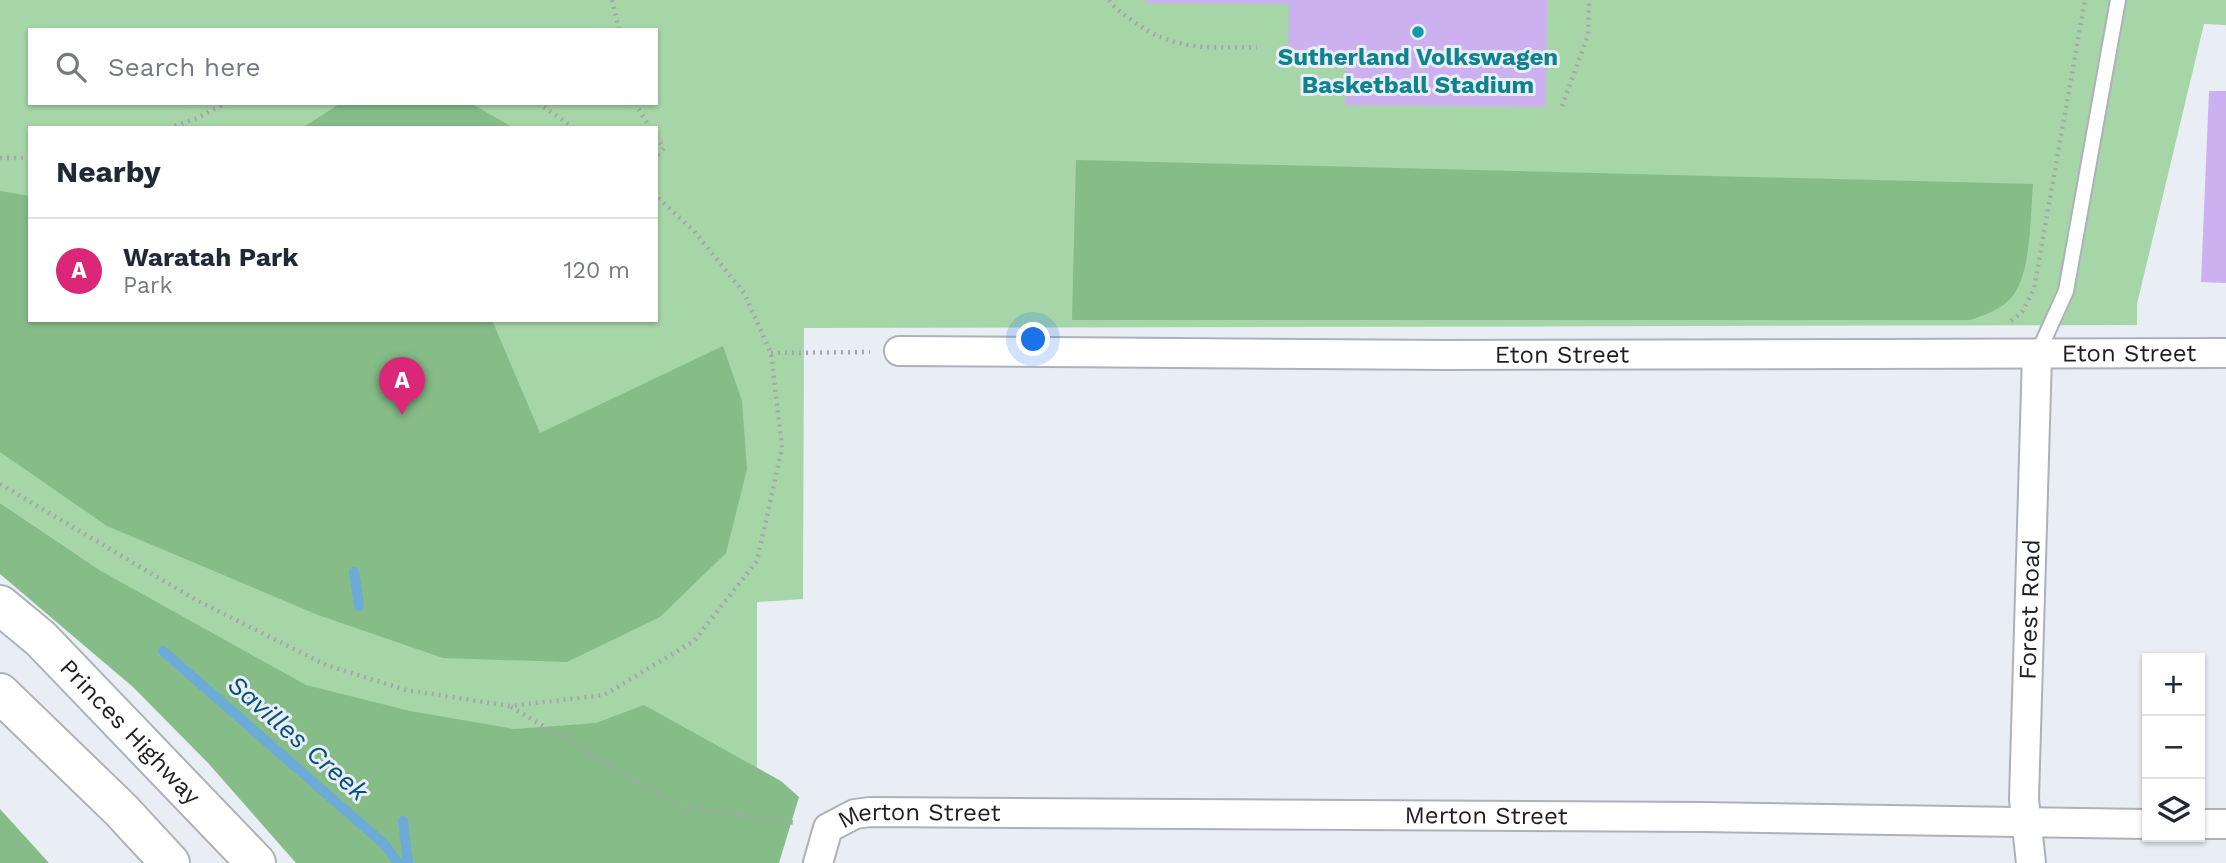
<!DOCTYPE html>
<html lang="en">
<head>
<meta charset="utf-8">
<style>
	body { margin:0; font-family:"Work Sans",sans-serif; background:#f2f2f3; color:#1f2937 }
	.controls { position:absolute; right:21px; bottom:21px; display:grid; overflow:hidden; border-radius:0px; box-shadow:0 2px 5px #0004 }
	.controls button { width:63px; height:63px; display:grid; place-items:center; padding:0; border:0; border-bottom:2px solid #e0e1e3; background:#fff; color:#1f2937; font:35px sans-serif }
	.you { position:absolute; left:1034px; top:340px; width:24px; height:24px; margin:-18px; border:5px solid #fff; border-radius:50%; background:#1a73e8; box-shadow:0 0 0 10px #1a73e833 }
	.badge { display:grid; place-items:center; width:46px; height:46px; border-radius:50%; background:#db2777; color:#fff; font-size:23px; font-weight:700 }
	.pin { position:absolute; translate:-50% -58px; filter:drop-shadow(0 2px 4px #0008) }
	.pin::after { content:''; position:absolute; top:37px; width:24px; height:21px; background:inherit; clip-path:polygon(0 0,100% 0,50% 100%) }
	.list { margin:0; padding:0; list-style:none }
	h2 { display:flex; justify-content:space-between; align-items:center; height:91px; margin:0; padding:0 28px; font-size:30px }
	h2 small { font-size:23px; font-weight:400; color:#747a83 }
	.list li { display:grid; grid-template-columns:46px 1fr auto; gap:21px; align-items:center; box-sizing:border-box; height:105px; padding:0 28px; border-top:2px solid #e0e1e3 }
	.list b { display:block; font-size:26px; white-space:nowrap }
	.list p { margin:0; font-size:23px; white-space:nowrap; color:#747a83 }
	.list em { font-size:23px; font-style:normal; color:#747a83 }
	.icon { flex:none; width:38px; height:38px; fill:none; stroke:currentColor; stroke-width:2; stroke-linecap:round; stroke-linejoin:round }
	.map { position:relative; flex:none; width:2226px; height:863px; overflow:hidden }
	.search { position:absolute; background:#fff; box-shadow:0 2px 5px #0004; left:28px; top:28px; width:630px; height:77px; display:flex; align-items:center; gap:18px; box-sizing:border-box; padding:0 24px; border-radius:0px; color:#747a83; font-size:26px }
	.panel { position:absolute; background:#fff; box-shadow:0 2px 5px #0004; left:28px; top:126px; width:630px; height:196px; border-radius:0px }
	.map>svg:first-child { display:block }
	.green { fill:#a6d5a8; fill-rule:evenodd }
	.forest { fill:#85bc88 }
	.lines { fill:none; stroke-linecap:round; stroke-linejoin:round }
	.stream { stroke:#6caad8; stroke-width:10 }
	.building { fill:#cdb0f0 }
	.service-casing { stroke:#adb1b8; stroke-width:18 }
	.minor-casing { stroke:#adb1b8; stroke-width:32 }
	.trunk-casing { stroke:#adb1b8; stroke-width:42 }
	.path { stroke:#a4a7ad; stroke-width:4.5; stroke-dasharray:2 5; stroke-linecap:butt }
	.service { stroke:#fff; stroke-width:14 }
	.minor { stroke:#fff; stroke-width:28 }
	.trunk { stroke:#fff; stroke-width:38 }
	.culture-dot { fill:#0f9aa8; stroke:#e9edf4; stroke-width:2.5 }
	.labels { text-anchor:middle; stroke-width:6; stroke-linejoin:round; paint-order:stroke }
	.culture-label { font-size:24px; font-weight:bold; fill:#0d838f; stroke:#e9edf4 }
	.street-label { font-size:24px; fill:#1e1f22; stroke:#e9edf4 }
	.water-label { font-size:26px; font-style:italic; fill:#00517d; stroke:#e9edf4 }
</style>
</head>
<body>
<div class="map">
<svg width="2226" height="863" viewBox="0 0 2226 863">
	<rect width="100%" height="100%" fill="#e9edf4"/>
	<path class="green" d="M0,0H2226V25L2204,24L2137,304V325L804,328L803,599L757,602V863H428L101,571L0,503ZM30,30H656V103H30ZM30,128H656V320H30Z"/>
	<path class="forest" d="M341,103H470L514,128H302Z
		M1076,160L2033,184C2030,215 2032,279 2009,300C1998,311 1984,315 1970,320H1072Z
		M0,191L30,196V320H492L540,433L723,346L742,401L747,469L726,553L660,617L567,662L443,658L318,615L107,526L0,452Z
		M0,503L101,571L306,685L410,711L514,729L596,723L644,705L781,781L799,797L779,863H296L209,764L133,687L0,574Z
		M0,809L49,863H0Z"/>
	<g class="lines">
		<path class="stream" d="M354,572L359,606
			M163,651L384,844L398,863
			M403,821L408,863"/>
	</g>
	<path class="building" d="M1145,0H1547L1546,107L1345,105L1346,61L1288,60L1289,4L1145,3Z
		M2209,91H2226V283L2201,282Z"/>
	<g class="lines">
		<defs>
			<path id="service" d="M2037,355L2066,291L2118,0"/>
			<g id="minor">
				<path id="s1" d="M899,351L1446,355L2226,353"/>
				<path d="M2200,824H2226"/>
				<path id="s2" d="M818,863L828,828L855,814L870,812L1703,817L2147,824"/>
				<path id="s3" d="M2031,863L2024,799L2037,355"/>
			</g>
			<g id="trunk">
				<path id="s4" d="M0,605L41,639L256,863"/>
				<path d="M0,693L121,810L170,863"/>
			</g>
		</defs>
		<use href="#service" class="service-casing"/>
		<use href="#minor" class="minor-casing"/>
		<use href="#trunk" class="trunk-casing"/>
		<path class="path" d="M612,0L619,30
			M1109,0C1116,10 1125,15 1134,22C1175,51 1208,48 1257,47
			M538,103L574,128
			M635,103L650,128
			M1562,106L1588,35L1589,0
			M168,128L195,119L226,103
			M656,137L664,148L656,157
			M0,158H30
			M2011,321L2022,312L2034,289L2085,0
			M771,353L870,352
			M0,484L196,600L326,665L406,690L510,706L604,695L694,641L757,561L782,448L771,353L744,293L694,231L656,196
			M511,707L679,806L796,823"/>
		<use href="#service" class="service"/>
		<use href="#minor" class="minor"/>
		<use href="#trunk" class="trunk"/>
	</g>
	<circle class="culture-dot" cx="1418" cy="32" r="7"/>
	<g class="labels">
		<g class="culture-label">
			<text x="1418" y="65">Sutherland Volkswagen<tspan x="1418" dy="28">Basketball Stadium</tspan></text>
		</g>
		<g class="street-label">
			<text dy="8" stroke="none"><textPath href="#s1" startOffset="1230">Eton Street</textPath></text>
			<text dy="8" stroke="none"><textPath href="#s1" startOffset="663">Eton Street</textPath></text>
			<text dy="8" stroke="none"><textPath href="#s3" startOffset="254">Forest Road</textPath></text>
			<text dy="8" stroke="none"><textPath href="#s4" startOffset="182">Princes Highway</textPath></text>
			<text dy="8" stroke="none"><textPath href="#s2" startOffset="698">Merton Street</textPath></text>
			<text dy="8" stroke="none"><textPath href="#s2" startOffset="131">Merton Street</textPath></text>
		</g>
		<g class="water-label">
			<text transform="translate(298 738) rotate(41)" y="9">Savilles Creek</text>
		</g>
	</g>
</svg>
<div class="controls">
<button>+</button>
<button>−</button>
<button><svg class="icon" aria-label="layers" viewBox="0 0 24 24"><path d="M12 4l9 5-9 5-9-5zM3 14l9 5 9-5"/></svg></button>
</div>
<div class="you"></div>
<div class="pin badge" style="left:402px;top:415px">A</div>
<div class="search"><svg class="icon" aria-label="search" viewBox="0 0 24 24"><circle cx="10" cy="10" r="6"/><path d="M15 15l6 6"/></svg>Search here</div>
<section class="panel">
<h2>Nearby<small></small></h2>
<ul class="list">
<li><span class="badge">A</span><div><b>Waratah Park</b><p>Park</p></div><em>120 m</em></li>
</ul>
</section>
</div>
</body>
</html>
